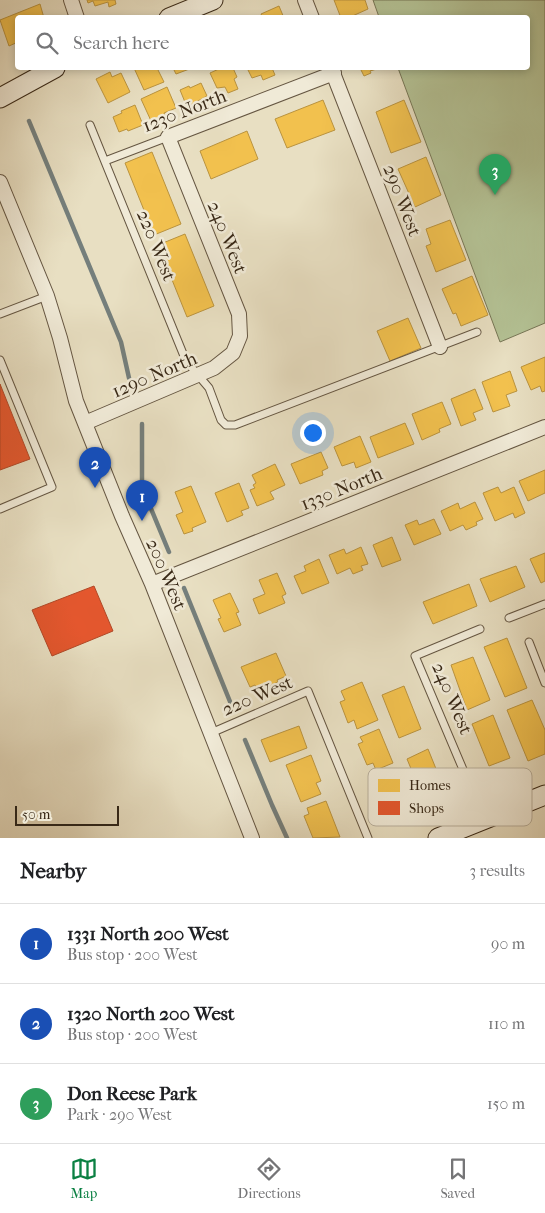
<!DOCTYPE html>
<html lang="en">
<head>
<meta charset="utf-8">
<style>
	body { margin:0; font-family:"IM FELL French Canon",serif; background:#f6f6f6; color:#202124 }
	.scale { position:absolute; left:15px; bottom:12px; width:104px; box-sizing:border-box; padding-left:5px; border:2px solid #392917; border-top:0; font-size:14px; line-height:18px; white-space:nowrap; color:#392917; -webkit-text-stroke:4px #f0ead7; paint-order:stroke }
	.you { position:absolute; left:312px; top:432px; width:18px; height:18px; margin:-12px; border:4px solid #fff; border-radius:50%; background:#1a73e8; box-shadow:0 0 0 8px #1a73e833 }
	.badge { display:grid; place-items:center; width:32px; height:32px; border-radius:50%; background:#0b8043; color:#fff; font-size:16px; font-weight:700 }
	.pin { position:absolute; translate:-50% -41px; filter:drop-shadow(0 1px 2px #0008) }
	.pin::after { content:''; position:absolute; top:26px; width:18px; height:15px; background:inherit; clip-path:polygon(0 0,100% 0,50% 100%) }
	.list { margin:0; padding:0; list-style:none }
	h2 { display:flex; justify-content:space-between; align-items:center; height:65px; margin:0; padding:0 20px; font-size:21px }
	h2 small { font-size:16px; font-weight:400; color:#757577 }
	.list li { display:grid; grid-template-columns:32px 1fr auto; gap:15px; align-items:center; box-sizing:border-box; height:80px; padding:0 20px; border-top:1px solid #e0e0e0 }
	.list b { display:block; font-size:19px; white-space:nowrap }
	.list p { margin:0; font-size:16px; white-space:nowrap; color:#757577 }
	.list em { font-size:16px; font-style:normal; color:#757577 }
	.icon { flex:none; width:28px; height:28px; fill:none; stroke:currentColor; stroke-width:2; stroke-linecap:round; stroke-linejoin:round }
	.map { position:relative; flex:none; width:545px; height:838px; overflow:hidden }
	.search { position:absolute; background:#fff; box-shadow:0 2px 8px #0003; left:15px; right:15px; top:15px; height:55px; display:flex; align-items:center; gap:12px; box-sizing:border-box; padding:0 18px; border-radius:5px; color:#757577; font-size:19px }
	.sheet { height:305px; background:#fff }
	nav { display:flex; justify-content:space-around; align-items:center; box-sizing:border-box; height:70px; border-top:1px solid #e0e0e0; background:#fff; font-size:14px; color:#757577 }
	nav a { display:grid; justify-items:center; gap:2px }
	nav .on { color:#0b8043 }
	.map>svg:first-child { display:block }
	.green { fill:#b4c295; stroke:#767656 }
	.homes { fill:#f2c14e; stroke:#ba933e }
	.shops { fill:#e4572e; stroke:#b14927 }
	.lines { fill:none; stroke-linecap:round; stroke-linejoin:round }
	.stream { stroke:#757f7c; stroke-width:4.5 }
	.lane-casing { stroke:#655642; stroke-width:9 }
	.street-casing { stroke:#655642; stroke-width:16 }
	.secondary-casing { stroke:#392917; stroke-width:21 }
	.lane { stroke:#f0ead7; stroke-width:7 }
	.street { stroke:#f0ead7; stroke-width:14 }
	.secondary { stroke:#f0ead7; stroke-width:19 }
	.labels { text-anchor:middle; stroke-width:5; stroke-linejoin:round; paint-order:stroke }
	.street-label { font-size:19px; fill:#392917; stroke:#f0ead7 }
	.key { fill:#f0ead7; stroke:#b9b09d; stroke-width:1 }
	.key-label { font-size:14px; fill:#392917 }
</style>
</head>
<body>
<div class="map">
<svg width="545" height="838" viewBox="0 0 545 838">
	<rect width="100%" height="100%" fill="#e8dfc2"/>
	<filter id="stains"><feTurbulence type="fractalNoise" baseFrequency=".004" numOctaves="4"/><feColorMatrix values="0 0 0 0 .2 0 0 0 0 .09 0 0 0 0 .02 0 0 0 .5 -.17"/></filter>
	<radialGradient id="worn" r=".72"><stop offset=".6" stop-color="#630" stop-opacity="0"/><stop offset="1" stop-color="#630" stop-opacity=".3"/></radialGradient>
	<path class="green" d="M373,0H545V323L500,342L398,68H528V18L379,17Z"/>
	<path class="homes" d="M87,0H115L116,4L109,7L108,2L95,6L93,1L88,3Z
		M334,0H365L368,9L348,18H341Z
		M40,4L44,18H18V42L9,46L0,20Z
		M279,6L284,18H263L261,14Z
		M134,68H157L164,82L144,90Z
		M173,68H192L176,74Z
		M221,68H233L237,77L234,79L238,89L228,93L225,87L217,88L210,73Z
		M247,68H272L275,75L263,80L261,75L252,78Z
		M360,68H380L370,71L371,73L364,76Z
		M110,72L112,77L121,73L130,92L108,103L96,79Z
		M201,83L207,96L187,107L180,90L189,86L190,88Z
		M167,87L176,108L164,113L166,117L152,123L141,99Z
		M323,100L335,130L287,148L275,119Z
		M404,100L421,142L391,153L376,112Z
		M135,105L143,125L128,131L127,129L119,132L113,117L122,113L121,111Z
		M247,131L258,159L211,179L200,151Z
		M152,152L181,224L154,235L125,163Z
		M426,157L441,195L415,207L398,169Z
		M450,220L466,260L436,272L426,246L431,244L426,229Z
		M185,234L214,306L187,317L158,245Z
		M472,276L488,315L461,326L456,313L453,314L442,289Z
		M408,318L421,348L390,361L377,331Z
		M545,357V391L542,392L540,386L531,390L521,367Z
		M510,371L517,391L506,395L510,406L493,412L482,382Z
		M475,389L483,409L473,413L476,420L461,426L451,399Z
		M442,402L451,424L439,429L440,432L422,440L412,414Z
		M405,423L414,444L378,458L370,437Z
		M360,436L371,462L356,468L354,462L342,466L334,447Z
		M321,452L328,468L322,471L323,475L300,484L291,464Z
		M275,464L285,485L270,492L274,499L257,506L250,490L255,488L253,485L256,483L252,475Z
		M545,470V493L528,501L519,481Z
		M239,483L249,508L241,511L243,515L227,522L215,493Z
		M191,486L206,522L192,528L193,531L184,534L176,515L183,512L175,492Z
		M498,487L501,493L514,487L525,513L515,518L513,513L495,521L483,493Z
		M475,502L483,519L476,522L477,525L466,530L463,525L450,531L441,511L458,503L460,509Z
		M434,519L441,534L414,545L405,525L417,520L419,525Z
		M392,537L401,560L382,567L373,545Z
		M361,547L368,564L361,566L363,570L353,574L350,568L337,574L329,555L344,549L346,554Z
		M545,553V581L541,583L530,559Z
		M319,559L329,583L302,594L294,576L306,571L304,566Z
		M516,566L525,587L490,602L480,579Z
		M277,573L286,594L282,596L285,603L259,614L253,599L265,594L259,580Z
		M469,584L477,606L433,624L423,602Z
		M230,593L239,612L236,613L241,625L224,632L218,619L221,618L213,600Z
		M507,638L527,688L505,697L484,647Z
		M276,653L286,676L277,680L278,682L257,691L255,685L250,687L241,667Z
		M473,657L490,700L467,710L451,665Z
		M362,682L378,720L357,729L354,720L348,723L340,702L345,700L341,691Z
		M404,686L421,729L399,738L382,695Z
		M532,700L545,730V754L528,761L507,710Z
		M493,715L510,758L489,766L472,724Z
		M299,726L307,748L270,762L261,740Z
		M379,729L393,763L376,770L373,763L367,765L358,744L363,742L360,737Z
		M428,749L445,791L424,800L407,759Z
		M311,755L321,781L316,783L321,794L301,802L286,765Z
		M326,801L340,837L313,838L304,816L309,814L307,808Z"/>
	<path class="shops" d="M0,384L30,459L0,470Z
		M94,586L113,631L52,656L32,610Z"/>
	<g class="lines">
		<path class="stream" d="M29,121L121,342L129,378
			M142,424V487L169,552
			M184,588L233,709
			M245,740L272,805L287,838"/>
		<defs>
			<path id="lane" d="M90,125L186,361L209,388L221,420L226,425H235L477,332
				M105,161L168,137
				M0,314L47,296
				M0,360L52,487L0,509
				M509,618L545,604
				M480,629L415,656L484,819
				M529,642L545,683
				M211,733L308,691L368,838"/>
			<path id="street" d="M71,0L77,18
				M305,0L312,18
				M331,68L440,347
				M0,182L47,296L60,338L76,401L122,516L152,584L252,838
				M85,423L214,368L233,353L240,336L239,314L168,137L334,73
				M152,584L545,427"/>
			<path id="secondary" d="M169,18L213,0
				M0,98L55,68
				M438,838L545,795"/>
		</defs>
		<use href="#lane" class="lane-casing"/>
		<use href="#street" class="street-casing"/>
		<use href="#secondary" class="secondary-casing"/>
		<use href="#lane" class="lane"/>
		<use href="#street" class="street"/>
		<use href="#secondary" class="secondary"/>
	</g>
	<g class="labels">
		<g class="street-label">
			<text transform="translate(184 110) rotate(-21)" y="7">1230 North</text>
			<text transform="translate(403 200) rotate(69)" y="7">290 West</text>
			<text transform="translate(228 237) rotate(68)" y="7">240 West</text>
			<text transform="translate(157 245) rotate(68)" y="7">220 West</text>
			<text transform="translate(154 374) rotate(-23)" y="7">1290 North</text>
			<text transform="translate(341 488) rotate(-22)" y="7">1330 North</text>
			<text transform="translate(167 574) rotate(67)" y="7">200 West</text>
			<text transform="translate(257 695) rotate(-23)" y="7">220 West</text>
			<text transform="translate(453 698) rotate(67)" y="7">240 West</text>
		</g>
	</g>
	<rect x="368" y="768" width="164" height="58" rx="8" class="key"/>
	<rect x="378" y="779" width="22" height="13" fill="#f2c14e"/>
	<rect x="378" y="801" width="22" height="14" fill="#e4572e"/>
	<g class="key-label">
		<text x="409" y="790">Homes</text>
		<text x="409" y="813">Shops</text>
	</g>
	<rect width="100%" height="100%" filter="url(#stains)"/>
	<rect width="100%" height="100%" fill="url(#worn)"/>
</svg>
<div class="scale">50 m</div>
<div class="you"></div>
<div class="pin badge" style="left:142px;top:521px;background:#1a4fb4">1</div>
<div class="pin badge" style="left:95px;top:488px;background:#1a4fb4">2</div>
<div class="pin badge" style="left:495px;top:195px;background:#2e9e5b">3</div>
<div class="search"><svg class="icon" aria-label="search" viewBox="0 0 24 24"><circle cx="10" cy="10" r="6"/><path d="M15 15l6 6"/></svg>Search here</div>
</div>
<section class="sheet">
<h2>Nearby<small>3 results</small></h2>
<ul class="list">
<li><span class="badge" style="background:#1a4fb4">1</span><div><b>1331 North 200 West</b><p>Bus stop · 200 West</p></div><em>90 m</em></li>
<li><span class="badge" style="background:#1a4fb4">2</span><div><b>1320 North 200 West</b><p>Bus stop · 200 West</p></div><em>110 m</em></li>
<li><span class="badge" style="background:#2e9e5b">3</span><div><b>Don Reese Park</b><p>Park · 290 West</p></div><em>150 m</em></li>
</ul>
</section>
<nav>
<a class="on"><svg class="icon" aria-label="map" viewBox="0 0 24 24"><path d="M3 6l6-2 6 2 6-2v14l-6 2-6-2-6 2zM9 4v14M15 6v14"/></svg>Map</a>
<a><svg class="icon" aria-label="directions" viewBox="0 0 24 24"><path d="M12 3l9 9-9 9-9-9zM9 14v-3h6M13 9l2 2-2 2"/></svg>Directions</a>
<a><svg class="icon" aria-label="saved" viewBox="0 0 24 24"><path d="M7 4h10v16l-5-4-5 4z"/></svg>Saved</a>
</nav>
</body>
</html>
